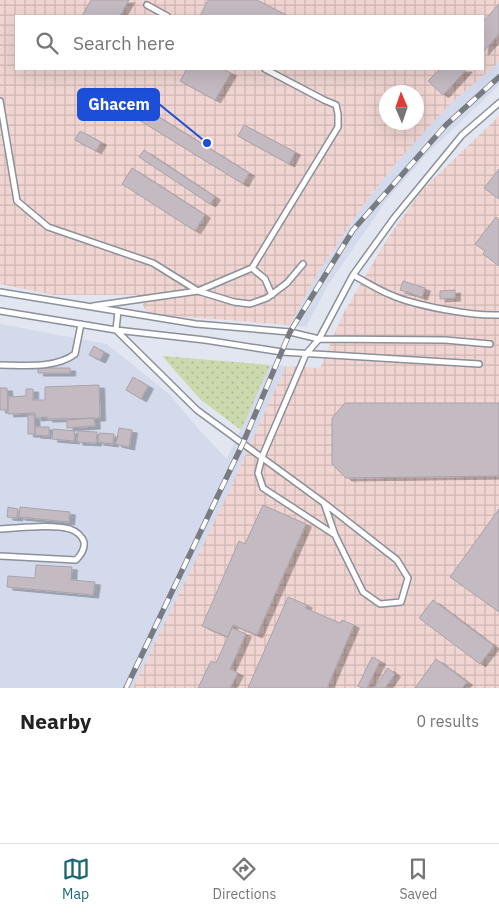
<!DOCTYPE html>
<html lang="en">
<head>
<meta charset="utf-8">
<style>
	body { margin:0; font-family:"IBM Plex Sans",sans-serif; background:#f2f2f2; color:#222 }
	.compass { position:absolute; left:379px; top:85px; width:45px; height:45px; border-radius:50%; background:#fff; box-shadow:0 5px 20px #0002; rotate:358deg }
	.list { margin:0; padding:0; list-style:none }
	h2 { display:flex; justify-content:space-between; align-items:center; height:65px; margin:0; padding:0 20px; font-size:21px }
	h2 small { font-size:16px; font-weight:400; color:#767676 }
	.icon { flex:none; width:28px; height:28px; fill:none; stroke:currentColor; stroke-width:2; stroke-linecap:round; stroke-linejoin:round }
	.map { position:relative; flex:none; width:499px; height:688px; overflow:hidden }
	.search { position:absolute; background:#fff; box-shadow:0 5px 20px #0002; left:15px; right:15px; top:15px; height:55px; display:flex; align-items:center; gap:12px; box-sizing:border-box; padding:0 18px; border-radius:0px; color:#767676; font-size:19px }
	.sheet { height:155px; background:#fff }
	nav { display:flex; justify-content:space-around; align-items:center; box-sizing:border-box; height:70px; border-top:1px solid #e0e0e0; background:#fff; font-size:14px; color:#767676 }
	nav a { display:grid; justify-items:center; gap:2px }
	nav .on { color:#1a676f }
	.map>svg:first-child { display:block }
	.built { fill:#d3daec }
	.industrial { fill:url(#industrial-grid); fill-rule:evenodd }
	.grass { fill:url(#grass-dots) }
	.building { fill:#c4bac2; stroke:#aba2aa; filter:url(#shadow) }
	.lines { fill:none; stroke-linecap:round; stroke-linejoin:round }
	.lane-casing { stroke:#8c909a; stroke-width:8 }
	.lane { stroke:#fff; stroke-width:5 }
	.rail-casing { stroke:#797b82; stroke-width:5.5 }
	.rail { stroke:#fff; stroke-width:4; stroke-dasharray:11; stroke-linecap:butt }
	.leader { fill:none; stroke:#1d4ed8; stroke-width:2 }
	.callout-dot { fill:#1d4ed8; stroke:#fff; stroke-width:2 }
	.callout { fill:#1d4ed8; stroke:#1d4ed8; stroke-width:2 }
	.callout-label { font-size:16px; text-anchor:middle; font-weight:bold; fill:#fff }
</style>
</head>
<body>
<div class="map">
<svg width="499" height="688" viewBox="0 0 499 688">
	<defs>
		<pattern id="industrial-grid" width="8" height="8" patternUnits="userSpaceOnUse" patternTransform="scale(1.25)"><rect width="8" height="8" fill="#f0d5d2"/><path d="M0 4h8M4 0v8" fill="none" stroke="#ceb7b4"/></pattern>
		<pattern id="grass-dots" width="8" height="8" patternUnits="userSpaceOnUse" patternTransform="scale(1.25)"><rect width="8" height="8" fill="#cbd9ad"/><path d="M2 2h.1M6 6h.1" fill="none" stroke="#aeba95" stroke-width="1.8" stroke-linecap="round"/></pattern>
		<filter id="shadow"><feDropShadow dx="5.5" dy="3" stdDeviation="0" flood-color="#0004"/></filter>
	</defs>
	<rect width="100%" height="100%" fill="#e2e6f1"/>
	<path class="built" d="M499,62V85L428,153L388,198L328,285L306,327L290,325L317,274L362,207L396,163L449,105Z
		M0,324L107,344L169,394L202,433L227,459L270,365L286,366L229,491L133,688H0Z"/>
	<path class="industrial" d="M0,0H499V62L449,105L396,163L362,207L317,274L290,325L148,314L137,295H53L0,284ZM16,16H483V69H16ZM386,92H416V122H386Z
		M499,116V688H133L229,491L286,366L320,368L343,314L389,236L422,190Z"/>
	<path class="grass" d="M162,356L270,365L241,430L201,400Z"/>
	<path class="building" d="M91,0H129L120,16H82Z
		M208,0H257L288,16H200Z
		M499,4V34L483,52V22Z
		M187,69H223L231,73L215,100L180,81Z
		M440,69H467L443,95L428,81Z
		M120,93L249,173L243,184L113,104Z
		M244,125L295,152L289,164L238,136Z
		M80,131L101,142L96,151L75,140Z
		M144,150L215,197L210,204L139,157Z
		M132,168L205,215L195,231L122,184Z
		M499,169V199L484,188Z
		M496,217L499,220V266L483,254L485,251L475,244Z
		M403,281L425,288L422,297L400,290Z
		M455,290V298L440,299V291Z
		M94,346L104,352L100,360L89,355Z
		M38,368H70V373H38Z
		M133,377L148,386L141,399L126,390Z
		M99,385L100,418L47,419V417L36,418L35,413L8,414V397L26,396V389H33V400H45V387Z
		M0,388H7L8,410H0Z
		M345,403H499V476L346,478L332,464V418Z
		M28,415H34L35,434H28Z
		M94,418L95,426L67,428V420Z
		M35,427H49V436L35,435Z
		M119,428L132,430L129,447L116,444Z
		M53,429L75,431L74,441L52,439Z
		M78,431L97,432L96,443L77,442Z
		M99,433L114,434L113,444L98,442Z
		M263,505L306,524L257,635L233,625L228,637L202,626L239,541L245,544Z
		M8,507L18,509L17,518L7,517Z
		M20,507L70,512L69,522L19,517Z
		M499,509V612L450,577Z
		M36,565L72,567L71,580L95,582L93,595L7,587L8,576L35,578Z
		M288,597L307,605L305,608L340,623L342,620L354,625L327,688H248Z
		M433,600L494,646L480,664L419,618Z
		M232,628L246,634L230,669L238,673L230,688H198L211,661L216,663Z
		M372,657L380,661L367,688H362L358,686Z
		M436,659L467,682L462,688H415Z
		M388,668L395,674L385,688H374Z"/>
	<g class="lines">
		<defs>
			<path id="lane" d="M147,5L167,16
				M0,101L17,201L48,227L153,263L198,291L234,302L250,304L267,298L287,283L303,264
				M252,268L265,279L272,295
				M353,275C366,282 378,290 391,295C416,306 472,316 499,315
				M0,292L196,324L290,332L319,339L445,340L490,344
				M93,306L198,291L252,268L338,127V114L336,105L324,100L265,69
				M0,311L116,330L205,340L282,352L479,364
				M118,311L116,330L197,410L324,503L397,560L408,578L401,602L380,604L363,592L335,535L324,503
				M0,365C24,365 55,369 75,354L81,324
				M0,529C21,528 51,524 70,529C76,531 82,536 84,542C85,549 81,555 76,560L0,556
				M335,535L263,488L258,473L262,457L306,354L319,339L353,275L394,218L462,135L499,103"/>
		</defs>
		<use href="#lane" class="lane-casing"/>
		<use href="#lane" class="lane"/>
		<defs>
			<path id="rail" d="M126,688L243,443L290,332L353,230L446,125L499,77"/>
		</defs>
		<use href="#rail" class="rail-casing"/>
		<use href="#rail" class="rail"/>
	</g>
	<path class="leader" d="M207 143L159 104"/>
	<circle class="callout-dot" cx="207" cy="143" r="5"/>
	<rect class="callout" x="78" y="89" width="81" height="31" rx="5"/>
	<g class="callout-label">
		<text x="119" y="110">Ghacem</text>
	</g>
</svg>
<svg class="compass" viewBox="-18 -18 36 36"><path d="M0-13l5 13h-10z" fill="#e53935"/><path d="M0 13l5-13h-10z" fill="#767676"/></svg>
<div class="search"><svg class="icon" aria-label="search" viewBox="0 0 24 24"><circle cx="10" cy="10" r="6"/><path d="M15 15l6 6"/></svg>Search here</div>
</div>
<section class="sheet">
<h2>Nearby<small>0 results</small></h2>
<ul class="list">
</ul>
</section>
<nav>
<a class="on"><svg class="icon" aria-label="map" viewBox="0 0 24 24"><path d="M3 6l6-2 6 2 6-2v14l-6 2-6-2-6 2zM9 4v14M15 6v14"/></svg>Map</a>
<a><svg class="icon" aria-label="directions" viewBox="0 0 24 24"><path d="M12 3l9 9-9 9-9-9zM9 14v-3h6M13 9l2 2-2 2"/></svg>Directions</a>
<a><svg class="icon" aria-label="saved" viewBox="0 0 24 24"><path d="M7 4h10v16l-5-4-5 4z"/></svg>Saved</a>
</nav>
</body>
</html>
